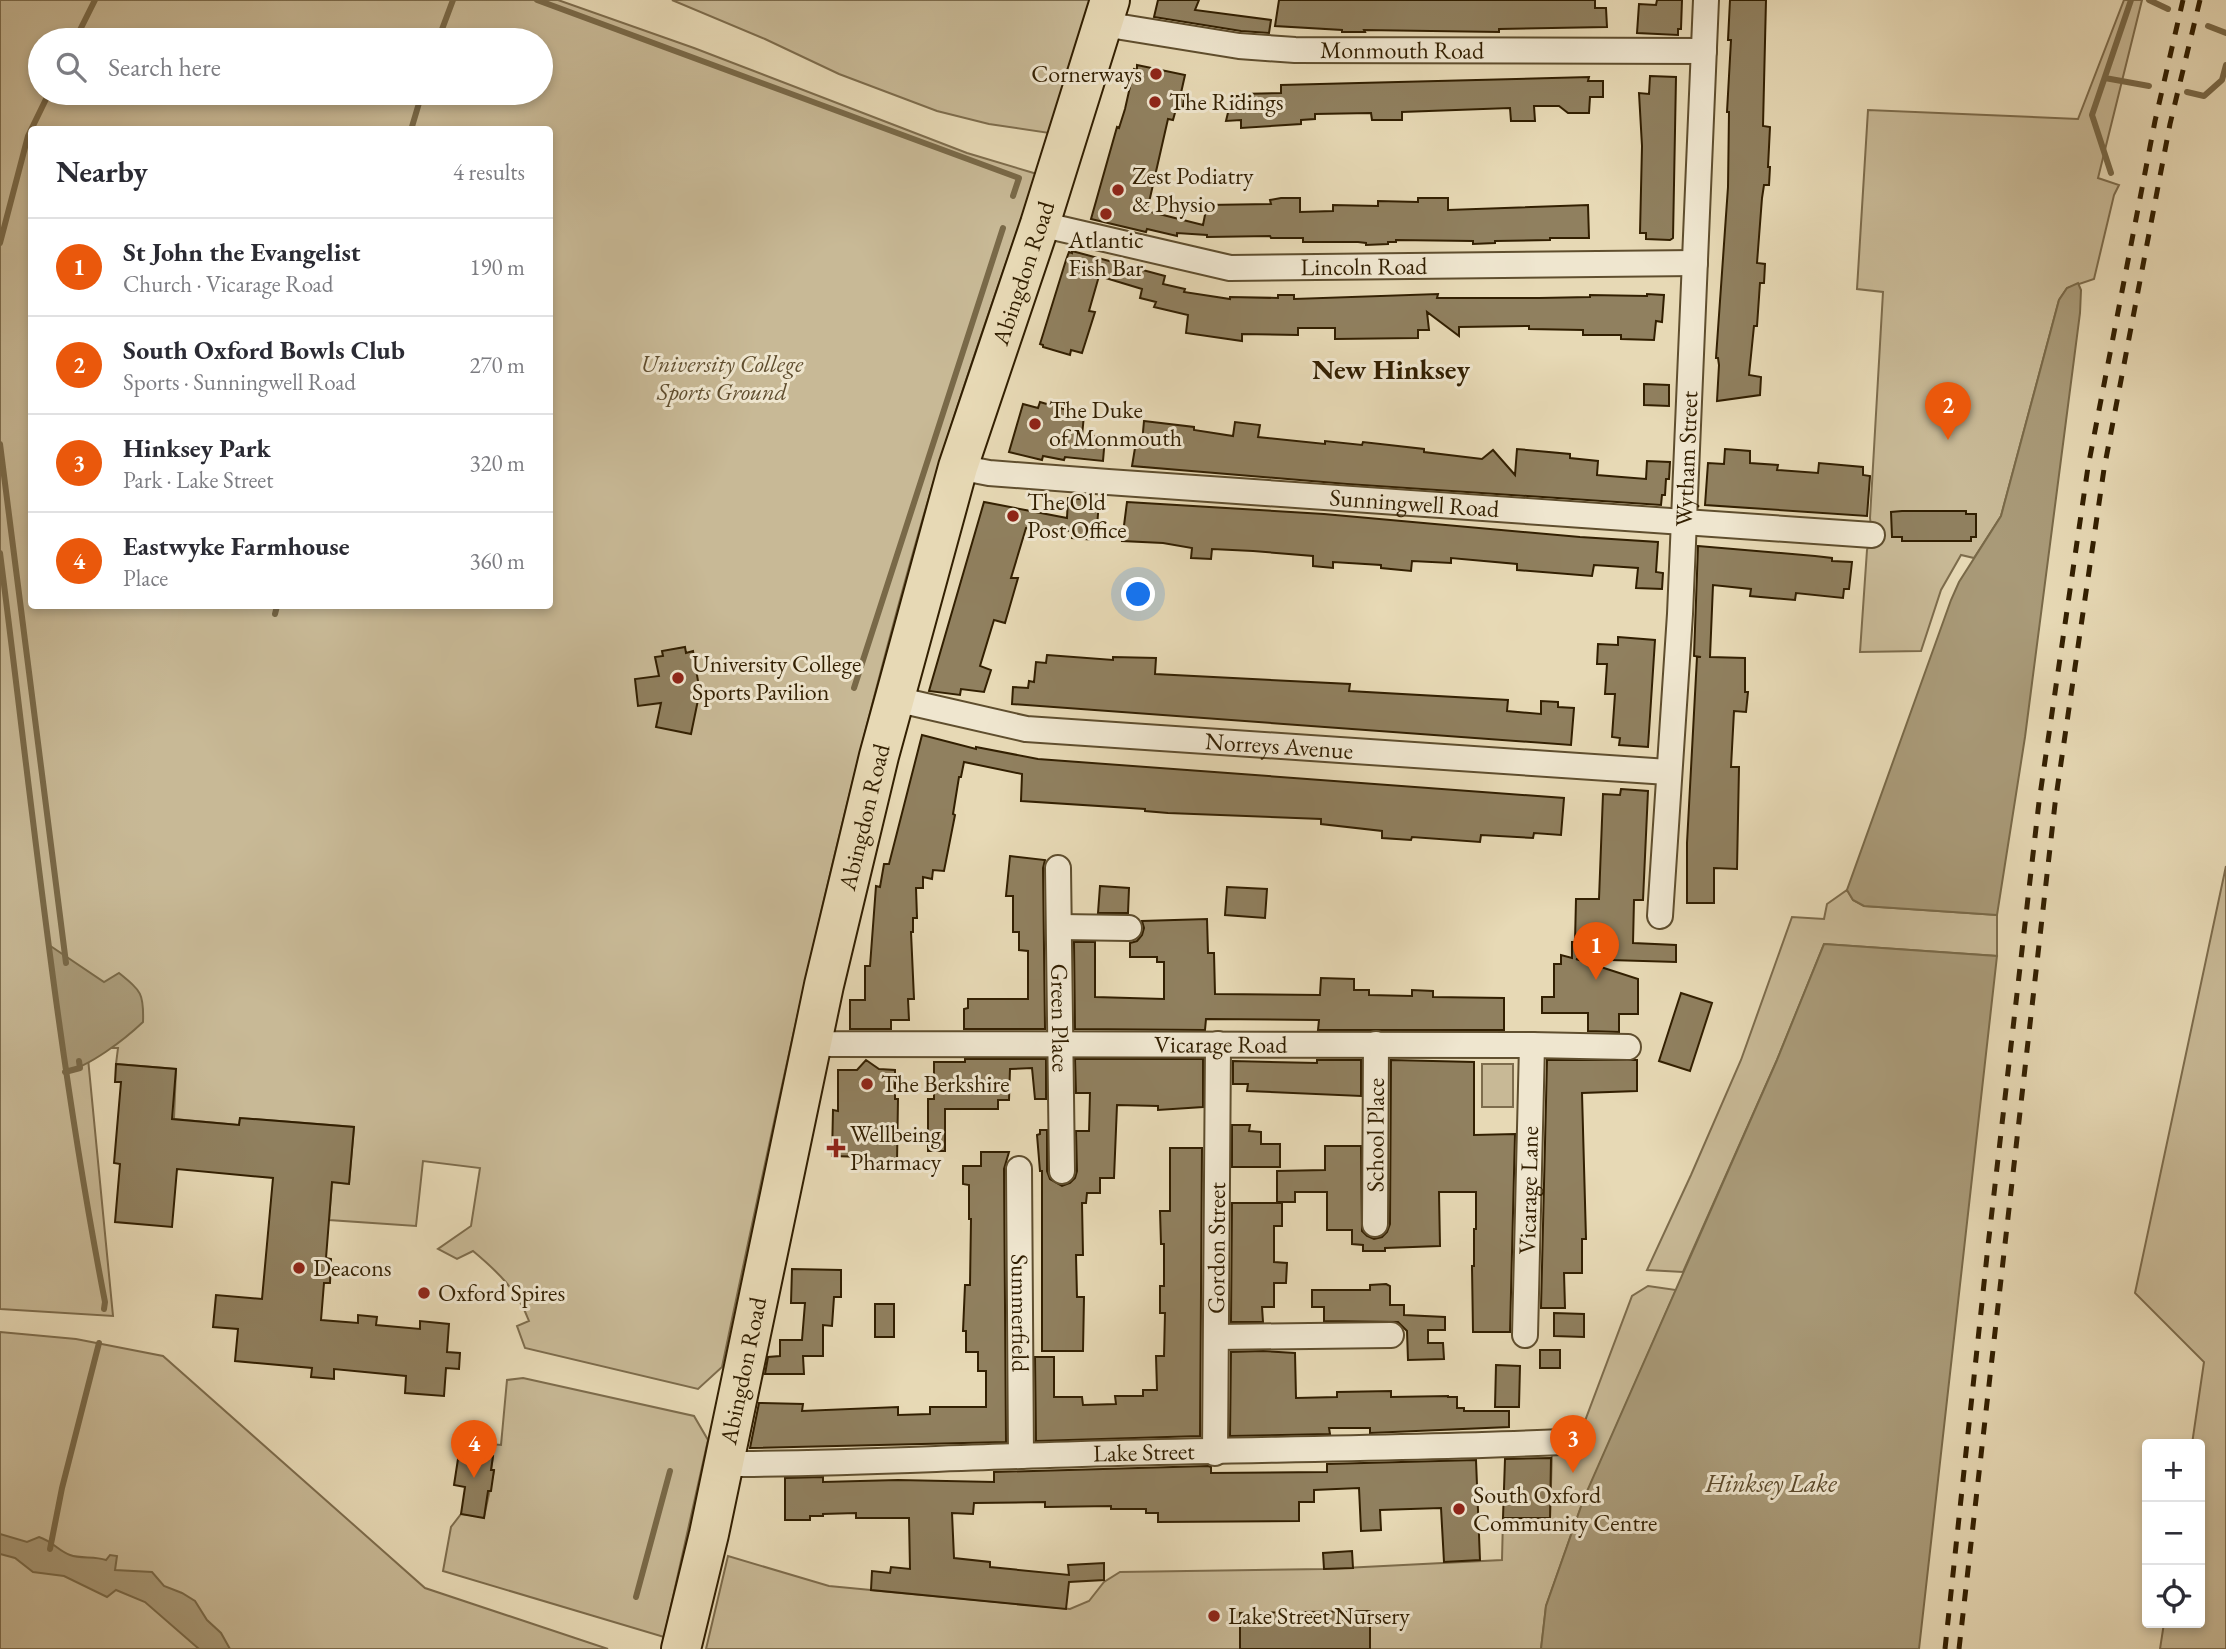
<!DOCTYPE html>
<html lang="en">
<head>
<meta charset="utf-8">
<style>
	body { margin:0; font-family:"EB Garamond",serif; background:#f2f2f3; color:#2b2b33 }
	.controls { position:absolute; right:21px; bottom:21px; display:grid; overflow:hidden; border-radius:7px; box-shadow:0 4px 10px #0003 }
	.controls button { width:63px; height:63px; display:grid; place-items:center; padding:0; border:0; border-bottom:2px solid #e1e1e2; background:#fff; color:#2b2b33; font:35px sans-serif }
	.you { position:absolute; left:1139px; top:595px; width:24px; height:24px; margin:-18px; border:5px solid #fff; border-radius:50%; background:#1a73e8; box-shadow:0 0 0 10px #1a73e833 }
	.badge { display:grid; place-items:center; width:46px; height:46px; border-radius:50%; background:#ea580c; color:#fff; font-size:23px; font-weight:700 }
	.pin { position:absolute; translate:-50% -58px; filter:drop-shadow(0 2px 4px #0008) }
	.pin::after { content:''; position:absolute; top:37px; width:24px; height:21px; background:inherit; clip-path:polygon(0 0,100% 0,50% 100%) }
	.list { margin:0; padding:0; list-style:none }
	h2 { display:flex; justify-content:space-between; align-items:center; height:91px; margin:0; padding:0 28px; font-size:30px }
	h2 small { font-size:23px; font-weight:400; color:#7c7c81 }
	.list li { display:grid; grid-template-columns:46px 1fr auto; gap:21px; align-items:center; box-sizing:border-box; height:98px; padding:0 28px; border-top:2px solid #e1e1e2 }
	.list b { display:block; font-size:26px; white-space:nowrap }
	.list p { margin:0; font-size:23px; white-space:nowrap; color:#7c7c81 }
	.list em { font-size:23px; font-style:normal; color:#7c7c81 }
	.icon { flex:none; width:38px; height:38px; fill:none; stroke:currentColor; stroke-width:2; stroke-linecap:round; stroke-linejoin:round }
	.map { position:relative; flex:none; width:2226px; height:1649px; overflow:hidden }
	.search { position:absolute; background:#fff; box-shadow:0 4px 10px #0003; left:28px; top:28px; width:525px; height:77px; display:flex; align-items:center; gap:18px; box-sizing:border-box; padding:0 24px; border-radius:38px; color:#7c7c81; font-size:26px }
	.panel { position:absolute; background:#fff; box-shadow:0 4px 10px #0003; left:28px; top:126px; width:525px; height:483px; border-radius:7px }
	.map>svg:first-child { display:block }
	.green { fill:#c8b996; stroke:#7d6c4c; stroke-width:2; fill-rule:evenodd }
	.water { fill:#a99a78; stroke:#796948; stroke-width:2 }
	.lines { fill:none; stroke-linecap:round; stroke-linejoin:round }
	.stream { stroke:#796948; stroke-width:6 }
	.building { fill:#90805f; stroke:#321f01; stroke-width:2 }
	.minor-casing { stroke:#5f4e2e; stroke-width:28 }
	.primary-casing { stroke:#321f01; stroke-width:42 }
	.minor { stroke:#efe6cf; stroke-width:24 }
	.primary { stroke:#e7d9b5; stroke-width:38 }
	.rail { stroke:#321f01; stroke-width:5; stroke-dasharray:12 12; stroke-linecap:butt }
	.poi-dot { fill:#8f2418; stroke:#efe6cf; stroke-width:2.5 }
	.labels { text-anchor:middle; stroke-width:6; stroke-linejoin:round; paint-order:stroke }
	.street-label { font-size:24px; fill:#321f01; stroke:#efe6cf }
	.poi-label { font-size:24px; fill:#321f01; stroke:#efe6cf; text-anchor:start }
	.park-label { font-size:24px; font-style:italic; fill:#5f4d2e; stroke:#efe6cf }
	.water-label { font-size:26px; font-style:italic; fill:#5c4a2b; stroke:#efe6cf }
	.quarter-label { font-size:28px; font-weight:bold; fill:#321f01; stroke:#efe6cf }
</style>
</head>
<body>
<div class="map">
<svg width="2226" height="1649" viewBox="0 0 2226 1649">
	<rect width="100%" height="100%" fill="#e7d9b5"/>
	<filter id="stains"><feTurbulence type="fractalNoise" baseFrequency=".00286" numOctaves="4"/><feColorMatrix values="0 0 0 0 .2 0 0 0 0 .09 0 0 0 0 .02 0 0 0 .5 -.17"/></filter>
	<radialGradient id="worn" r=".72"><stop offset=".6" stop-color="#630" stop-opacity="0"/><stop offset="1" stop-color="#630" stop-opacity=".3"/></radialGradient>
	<path class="green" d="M0,0H558L694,48L967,153L1037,174C997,289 956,404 922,521C842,800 781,1084 722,1367L698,1389L525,1348L517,1326L529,1321C518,1291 497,1271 473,1251L457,1259L438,1249L471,1226L480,1168L423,1161L416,1226L329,1220L332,1182L349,1184L354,1127L240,1118L239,1125L174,1119L176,1069L116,1064L118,1048H87L113,1316L0,1309ZM40,40H541V93H40ZM32,130H550V606H32Z
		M672,0H1090L1049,133L989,124L937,111L839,74L765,39Z
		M2124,0H2142L2098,178L2119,185L2114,195L2094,279L2067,288L2059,300L2001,516L1974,558L1961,555L1941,590L1921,651L1860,652L1867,550L1872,535L1870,518L1883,292L1857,289L1868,110L2078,119Z
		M2226,866V1649H2160L2164,1623H2200V1444H2192L2204,1362L2135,1293Z
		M1847,890L1853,900L1864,906L1997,915V956L1824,944L1777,1060L1683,1272L1647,1270L1691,1175L1741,1060L1792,917L1824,919L1827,904Z
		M1482,1064H1513V1107H1482Z
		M1648,1286L1676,1290L1582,1504L1546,1606L1541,1649H706L728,1556L829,1586L1070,1609L1089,1601L1104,1582L1120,1572L1324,1569L1502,1560L1503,1518H1550L1552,1452L1574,1450L1632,1296Z
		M0,1332L76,1339L163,1356L425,1588L608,1649H0Z
		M523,1378L694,1416L708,1440L664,1637L443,1571L451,1527L461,1514L484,1517L494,1471L491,1470L493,1456L480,1454V1443L501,1445L507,1380Z"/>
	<path class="water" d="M2078,283L2081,290L2080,313L2025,737L1997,915L1864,906L1853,900L1847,890L1951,600L1959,582L2001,516L2059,300L2067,288Z
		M1824,944L1997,956L1919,1649H1541L1546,1606L1584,1498L1777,1060Z
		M49,945L104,982L119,973C141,991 144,993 143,1022C124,1040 90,1066 65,1072Z
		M0,1534L27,1542L39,1537C52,1541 60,1552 70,1555C81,1559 94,1556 106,1560L110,1555L117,1556L115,1570L152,1572L164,1586L182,1593L195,1601L207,1620L221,1633L230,1649H199L145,1602L116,1590L107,1597L64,1576L33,1572L15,1558L0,1554Z"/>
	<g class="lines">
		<path class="stream" d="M537,0L1019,178L1013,196
			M2149,0L2168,9
			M2208,26L2226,33
			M75,40L95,0
			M438,40L453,0
			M2105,78L2149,86
			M2187,92L2204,96L2222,80L2226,65
			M411,130L422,93
			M2111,173L2092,115L2131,0
			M0,243L28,136L49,93
			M0,444L66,963
			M0,553C32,803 57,1055 105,1302L104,1309
			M275,614L277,606
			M854,688L1003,228
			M65,1072L80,1068L79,1061
			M50,1549L62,1488L99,1343
			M636,1597L670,1471"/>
	</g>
	<path class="building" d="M1158,0H1199L1195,10L1271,20L1269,33L1241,31L1154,17Z
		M1279,0H1595V8H1606L1607,27L1499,29V32L1364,30L1365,32H1342V30L1275,26Z
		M1657,0H1682L1681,29H1678V35L1637,33L1639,4L1656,5Z
		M1730,0H1766L1763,126L1770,127L1768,167H1770L1769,185H1764L1762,198L1757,263L1765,264L1764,283H1760L1757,326H1754L1749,375L1761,377L1760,395L1717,401L1719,365L1718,358H1716L1728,187L1729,112H1727L1731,40H1728Z
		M1137,65L1185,75L1181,93L1184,100L1183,107L1176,109L1173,120L1168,119L1147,211L1203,225L1207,205L1271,204L1270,200L1281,198H1300V212L1333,211V205L1378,206V201L1418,202V198H1448V210L1588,205L1589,238H1550V240L1495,241V243L1473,244V241L1396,240V242H1388V244L1366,245V243L1358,242H1303V238H1271L1270,236L1207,237V235L1177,233V236L1147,229L1146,232L1091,219L1117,127L1119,128L1125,109L1134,69L1137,70Z
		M1650,76L1676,77L1673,238L1670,240L1646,239V233H1640L1642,146L1639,93L1649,94Z
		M1589,77L1588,81H1603V97H1590L1589,113H1568L1559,106H1534L1535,121H1511L1510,108L1402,112V120H1372L1371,113L1315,114V119L1301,120V124L1241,128V120L1226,121L1232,96H1240V94L1281,93V85Z
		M1072,251L1165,276L1163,284L1185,289L1184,292L1230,299V297L1278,298V295H1294V299L1438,294L1437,298H1539L1590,297V295L1647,296V294L1664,295L1662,322L1656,321L1654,340L1621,339V335H1583V330L1529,329V326L1459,327V336L1427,312L1429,330H1418V338L1335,339V328H1298V335L1242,334V341L1186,333L1188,315L1154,307L1156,302L1140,298L1142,289L1099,276L1089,311L1095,312L1082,353L1071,350L1070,355L1043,347V345L1040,344L1066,260L1069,252L1072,253Z
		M1644,384L1669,385V406L1644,405Z
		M1040,402L1084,415L1082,436L1105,437L1103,461L1065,457L1064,460L1043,456L1042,460L1009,452L1023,404L1038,408Z
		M1144,421L1194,427V430L1233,436L1235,422L1260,425L1258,437L1325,444V441L1362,445L1363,442L1424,449V452L1482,459L1493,450L1515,475L1517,449L1570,454V458L1598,461L1597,475L1646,479L1647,461L1670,462L1669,479H1666L1665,495H1662L1661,505L1347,484L1132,466L1136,442L1142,443Z
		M1725,449L1750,451V463L1778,465L1777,470L1818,473L1819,463L1863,467V475L1870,476L1867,516L1705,505L1708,463L1724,464Z
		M1068,498L1099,501L1096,540L1072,538V531L1026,528L1011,578H1018L1005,623L994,620L980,666L991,670L984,692L961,689L960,695L929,691L984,502L1067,518Z
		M1127,502L1324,514L1580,537L1658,542L1656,572L1663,573L1662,589L1636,588L1638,568L1594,565L1592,576L1517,570V564L1451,558V563L1412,561L1411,571L1381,568V565L1333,562V568L1313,566V556L1253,551L1212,549L1211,559L1191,558L1192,548L1163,543L1122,541Z
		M1902,511H1966V514H1976V537H1971V541H1902V537H1892L1891,512Z
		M1698,546L1815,556L1832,558V561L1852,562L1849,589H1844L1843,598L1796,593L1795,600L1750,596L1751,589L1713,585L1710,657L1745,658V692H1748L1746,712L1734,711L1731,767H1739L1737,869L1714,868V903H1687V843L1697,657H1701L1694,656Z
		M1618,637L1655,640L1648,747L1619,745L1620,738L1612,737L1615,694H1605L1607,664H1597L1598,644L1618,645Z
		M685,647L686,653L693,651L701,699L698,700L691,734L656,727L661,703L638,706L635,679L659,676L655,657L663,656L662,651Z
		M1047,655L1113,660V657L1156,658L1155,674L1350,684L1349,691L1508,700L1507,711L1541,714V701L1558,702V707L1574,708L1571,745L1012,704L1013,687L1028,688L1029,681L1034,682L1036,662L1046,663Z
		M922,735L976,749V747L1038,759L1564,798L1561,835L1534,833L1533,838L1481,835L1480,842L1412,837L1411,840L1382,838V831L1321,824V819L1168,813L1145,811V809L1021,801L1022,774L964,762L961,777H959L953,814L955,815L944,871L933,870L932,879L923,877V888H916L917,918H913V932H911L914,999H908L909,1020H891V1029H850V1000H865V966H870L876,886L880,887L884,864H889Z
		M1621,789L1648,791L1643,900H1634L1633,943L1676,945V962L1576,959L1638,979V1014H1619V1032L1588,1031V1013H1542V997H1554V964H1561V955L1572,958V942H1575L1576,899H1599L1603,794L1620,795Z
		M1010,856L1045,860L1043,868L1045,1029H964V1009L968,1008V999H1028V951L1019,950V932H1013V896H1006Z
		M1100,886L1129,888L1128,913H1098Z
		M1227,887L1267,889L1265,918L1225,915Z
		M1207,919L1208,953H1214L1215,994L1320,995L1321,978L1354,979V990H1369V995L1412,996V990L1433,991V997L1504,998V1030H1318L1319,1020L1206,1019L1205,1030L1075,1029L1074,942H1095V997L1164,999V962H1157V957H1130V943L1137,941L1142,935L1144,928L1142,921Z
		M1681,993L1712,1003L1690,1071L1659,1061Z
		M965,1059H1046V1099H1035L1032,1068L1010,1069L1009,1100H998V1109H945V1151H928V1099H934V1062H965Z
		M1075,1059H1203V1107L1158,1110V1106L1117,1105L1114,1178H1100V1193H1087L1086,1203H1082L1083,1255H1076L1077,1297H1084L1083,1351H1042V1171H1040L1037,1135L1040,1134V1130H1047V1171L1050,1179L1062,1186L1070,1183L1075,1178L1077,1171L1076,1131H1089L1090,1093H1076Z
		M866,1060L879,1069L895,1070V1099H898L897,1163L865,1162V1157L832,1156L833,1110L838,1111V1070H857Z
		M1317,1060H1361V1096L1247,1091L1248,1084H1233V1061L1317,1063Z
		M1391,1060L1474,1062V1135L1515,1134L1510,1332H1473L1472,1266H1474V1229H1476V1192H1439L1440,1246L1385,1248V1251H1363V1245L1352,1244V1230H1327V1192H1295V1202H1277V1171L1325,1170V1146H1361L1362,1231L1367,1236L1374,1239L1382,1237L1387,1232L1390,1224Z
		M1547,1060H1637V1091L1582,1093L1586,1239H1582V1273H1564L1565,1308H1541Z
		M116,1064L176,1069L172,1119L239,1125L240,1118L354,1127L349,1184L332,1182L326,1258L331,1259L330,1283H324L321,1320L358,1323V1315L377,1317L376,1325L420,1329V1321L449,1324L447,1352L460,1353L459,1369L446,1368L444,1396L405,1393L406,1376L334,1369V1379L311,1377L312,1368L235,1361L238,1329L213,1327L216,1295L262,1299L273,1178L177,1169L172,1227L115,1222L120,1164L114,1163L121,1082H115Z
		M1232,1125H1250L1249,1131L1261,1132V1144H1280V1167H1232Z
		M1170,1148H1202L1200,1436L1036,1441L1035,1357H1054V1397H1082L1083,1405L1116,1404L1115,1396H1143V1390H1157L1156,1356H1164L1165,1313H1160V1286H1164V1244H1161L1160,1211H1170Z
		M981,1152H1009L1004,1169L1006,1442L750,1448L759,1403L803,1404L802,1411L898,1407V1415L930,1414V1407H986V1371H978V1352H966V1331H963L965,1285H970L971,1219H969V1185L963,1184V1166H981Z
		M1232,1203H1282V1226H1274V1262L1287,1263L1286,1283H1274V1307H1262L1263,1322H1231Z
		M792,1269L841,1270V1297H834L832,1326L823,1325V1356H803L804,1374H765L768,1357L780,1356V1340H802L805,1303H791Z
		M1386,1284L1390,1286V1305H1404V1315L1445,1317V1330H1428V1343H1443L1444,1359L1408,1360L1407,1331L1398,1322L1324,1321V1307H1312V1290H1370V1285Z
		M875,1304H894V1337H875Z
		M1554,1313L1584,1314V1337L1554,1336Z
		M1540,1350H1560V1368H1540Z
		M1263,1351L1295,1353L1296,1398L1337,1397V1392L1391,1391V1397L1448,1396V1397H1457V1408H1464V1411H1509V1427L1370,1433V1428H1329L1330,1434L1230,1436L1231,1352Z
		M1496,1365L1520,1366L1519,1407H1495Z
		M460,1446L477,1449L476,1453L493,1456L491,1470H494L491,1491H488L484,1518L461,1514L465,1487L454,1485Z
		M1551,1458L1550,1518H1503L1505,1459Z
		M1476,1460L1480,1560L1444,1562L1441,1508L1380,1510L1381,1530L1361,1531L1359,1488L1314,1490V1502H1299V1521L1158,1522V1513H1146V1509H1111V1506L1045,1507V1502L974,1503L973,1514L952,1513L954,1558L990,1562V1567L1069,1575L1068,1565L1104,1563V1580L1069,1582L1066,1609L871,1590L872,1571L890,1573L891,1567L910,1569L909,1518H856V1513L823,1514V1516H810V1520H785V1478L823,1477V1482L898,1480L994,1482V1472L1208,1466L1211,1467V1473L1327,1472V1464Z
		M1352,1551L1353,1568L1324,1569L1323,1553Z
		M1370,1611V1649H1240V1613Z"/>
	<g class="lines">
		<defs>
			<g id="minor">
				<path id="s1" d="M1103,24L1239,46L1295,50L1704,51"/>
				<path id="s2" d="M1040,224L1230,268L1695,263"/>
				<path id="s3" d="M958,467L989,473L1108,482L1872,535"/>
				<path id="s4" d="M895,699L1026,729L1668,772"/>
				<path id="s5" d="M1058,868L1062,1171"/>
				<path id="s6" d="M1660,916L1680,614L1706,0"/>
				<path d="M1061,927L1129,928"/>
				<path id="s7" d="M811,1042L831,1044L1532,1045L1628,1047"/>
				<path id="s8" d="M1019,1169L1021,1456"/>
				<path id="s9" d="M1375,1224L1376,1044"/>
				<path id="s10" d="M1525,1335L1532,1045"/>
				<path d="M1216,1337L1391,1335"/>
				<path id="s11" d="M1215,1453L1218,1044"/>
				<path id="s12" d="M724,1464C823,1464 922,1459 1021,1456C1202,1449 1383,1450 1563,1442"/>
			</g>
			<g id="primary">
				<path id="s13" d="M681,1649L709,1534L824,985L879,756L958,467L1040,224L1110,0"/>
			</g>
		</defs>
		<use href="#minor" class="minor-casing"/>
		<use href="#primary" class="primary-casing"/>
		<use href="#minor" class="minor"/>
		<use href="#primary" class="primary"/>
		<path class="rail" d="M1945,1649L1988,1246L2039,802L2088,467L2155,121L2183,0
			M1959,1649L2055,804L2104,469L2170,124L2200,0"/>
	</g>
	<g class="poi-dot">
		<circle cx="1156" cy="74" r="7"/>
		<circle cx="1155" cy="102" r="7"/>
		<circle cx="1118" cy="190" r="7"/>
		<circle cx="1106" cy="214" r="7"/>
		<circle cx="1035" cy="424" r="7"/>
		<circle cx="1013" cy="516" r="7"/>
		<circle cx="678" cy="678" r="7"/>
		<circle cx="867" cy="1084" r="7"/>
		<path d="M832.5 1137.5h7v7h7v7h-7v7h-7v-7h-7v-7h7z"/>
		<circle cx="299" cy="1268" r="7"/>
		<circle cx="424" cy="1293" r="7"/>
		<circle cx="1459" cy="1509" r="7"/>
		<circle cx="1214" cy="1616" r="7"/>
	</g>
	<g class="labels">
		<g class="street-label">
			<text dy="8" stroke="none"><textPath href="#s1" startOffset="301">Monmouth Road</textPath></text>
			<text dy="8" stroke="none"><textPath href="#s2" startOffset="329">Lincoln Road</textPath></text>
			<text dy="8" stroke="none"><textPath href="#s13" startOffset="1419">Abingdon Road</textPath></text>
			<text dy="8" stroke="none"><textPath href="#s6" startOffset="458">Wytham Street</textPath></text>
			<text dy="8" stroke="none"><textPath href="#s3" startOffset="458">Sunningwell Road</textPath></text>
			<text dy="8" stroke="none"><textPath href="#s4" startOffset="388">Norreys Avenue</textPath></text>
			<text dy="8" stroke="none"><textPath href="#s13" startOffset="852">Abingdon Road</textPath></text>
			<text dy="8" stroke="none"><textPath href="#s5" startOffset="150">Green Place</textPath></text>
			<text dy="8" stroke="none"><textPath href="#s7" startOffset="410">Vicarage Road</textPath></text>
			<text dy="8" stroke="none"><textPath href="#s9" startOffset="89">School Place</textPath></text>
			<text dy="8" stroke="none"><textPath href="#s10" startOffset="145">Vicarage Lane</textPath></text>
			<text dy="8" stroke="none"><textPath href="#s11" startOffset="205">Gordon Street</textPath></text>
			<text dy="8" stroke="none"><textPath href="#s8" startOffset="144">Summerfield</textPath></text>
			<text dy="8" stroke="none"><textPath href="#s13" startOffset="285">Abingdon Road</textPath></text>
			<text dy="8" stroke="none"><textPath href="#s12" startOffset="420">Lake Street</textPath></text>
		</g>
		<g class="poi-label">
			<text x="1142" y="82" text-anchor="end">Cornerways</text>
			<text x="1169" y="110">The Ridings</text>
			<text x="1132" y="184">Zest Podiatry<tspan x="1132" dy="28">&amp; Physio</tspan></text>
			<text x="1106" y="248" text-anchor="middle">Atlantic<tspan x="1106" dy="28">Fish Bar</tspan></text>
			<text x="1049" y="418">The Duke<tspan x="1049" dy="28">of Monmouth</tspan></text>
			<text x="1027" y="510">The Old<tspan x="1027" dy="28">Post Office</tspan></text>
			<text x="692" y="672">University College<tspan x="692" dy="28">Sports Pavilion</tspan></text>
			<text x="881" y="1092">The Berkshire</text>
			<text x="850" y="1142">Wellbeing<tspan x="850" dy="28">Pharmacy</tspan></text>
			<text x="313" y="1276">Deacons</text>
			<text x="438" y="1301">Oxford Spires</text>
			<text x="1473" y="1503">South Oxford<tspan x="1473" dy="28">Community Centre</tspan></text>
			<text x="1228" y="1624">Lake Street Nursery</text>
		</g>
		<g class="park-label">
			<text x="722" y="372">University College<tspan x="722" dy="28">Sports Ground</tspan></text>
		</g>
		<g class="water-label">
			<text x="1771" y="1492">Hinksey Lake</text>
		</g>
		<g class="quarter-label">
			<text x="1391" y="379">New Hinksey</text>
		</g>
	</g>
	<rect width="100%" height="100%" filter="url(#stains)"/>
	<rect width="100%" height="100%" fill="url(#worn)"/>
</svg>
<div class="controls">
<button>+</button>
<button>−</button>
<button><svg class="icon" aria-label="locate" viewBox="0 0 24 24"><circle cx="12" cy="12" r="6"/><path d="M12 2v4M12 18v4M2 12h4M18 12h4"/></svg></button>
</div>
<div class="you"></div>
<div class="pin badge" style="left:1596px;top:980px">1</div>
<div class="pin badge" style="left:1948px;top:440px">2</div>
<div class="pin badge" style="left:1573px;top:1473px">3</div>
<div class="pin badge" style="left:474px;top:1478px">4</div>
<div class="search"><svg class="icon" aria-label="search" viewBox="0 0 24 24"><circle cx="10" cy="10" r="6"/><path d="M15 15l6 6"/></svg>Search here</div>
<section class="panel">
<h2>Nearby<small>4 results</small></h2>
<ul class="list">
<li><span class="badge">1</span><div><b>St John the Evangelist</b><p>Church · Vicarage Road</p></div><em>190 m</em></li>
<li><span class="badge">2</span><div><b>South Oxford Bowls Club</b><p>Sports · Sunningwell Road</p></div><em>270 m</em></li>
<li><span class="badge">3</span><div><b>Hinksey Park</b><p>Park · Lake Street</p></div><em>320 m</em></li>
<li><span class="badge">4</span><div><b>Eastwyke Farmhouse</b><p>Place</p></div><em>360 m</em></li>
</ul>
</section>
</div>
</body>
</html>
